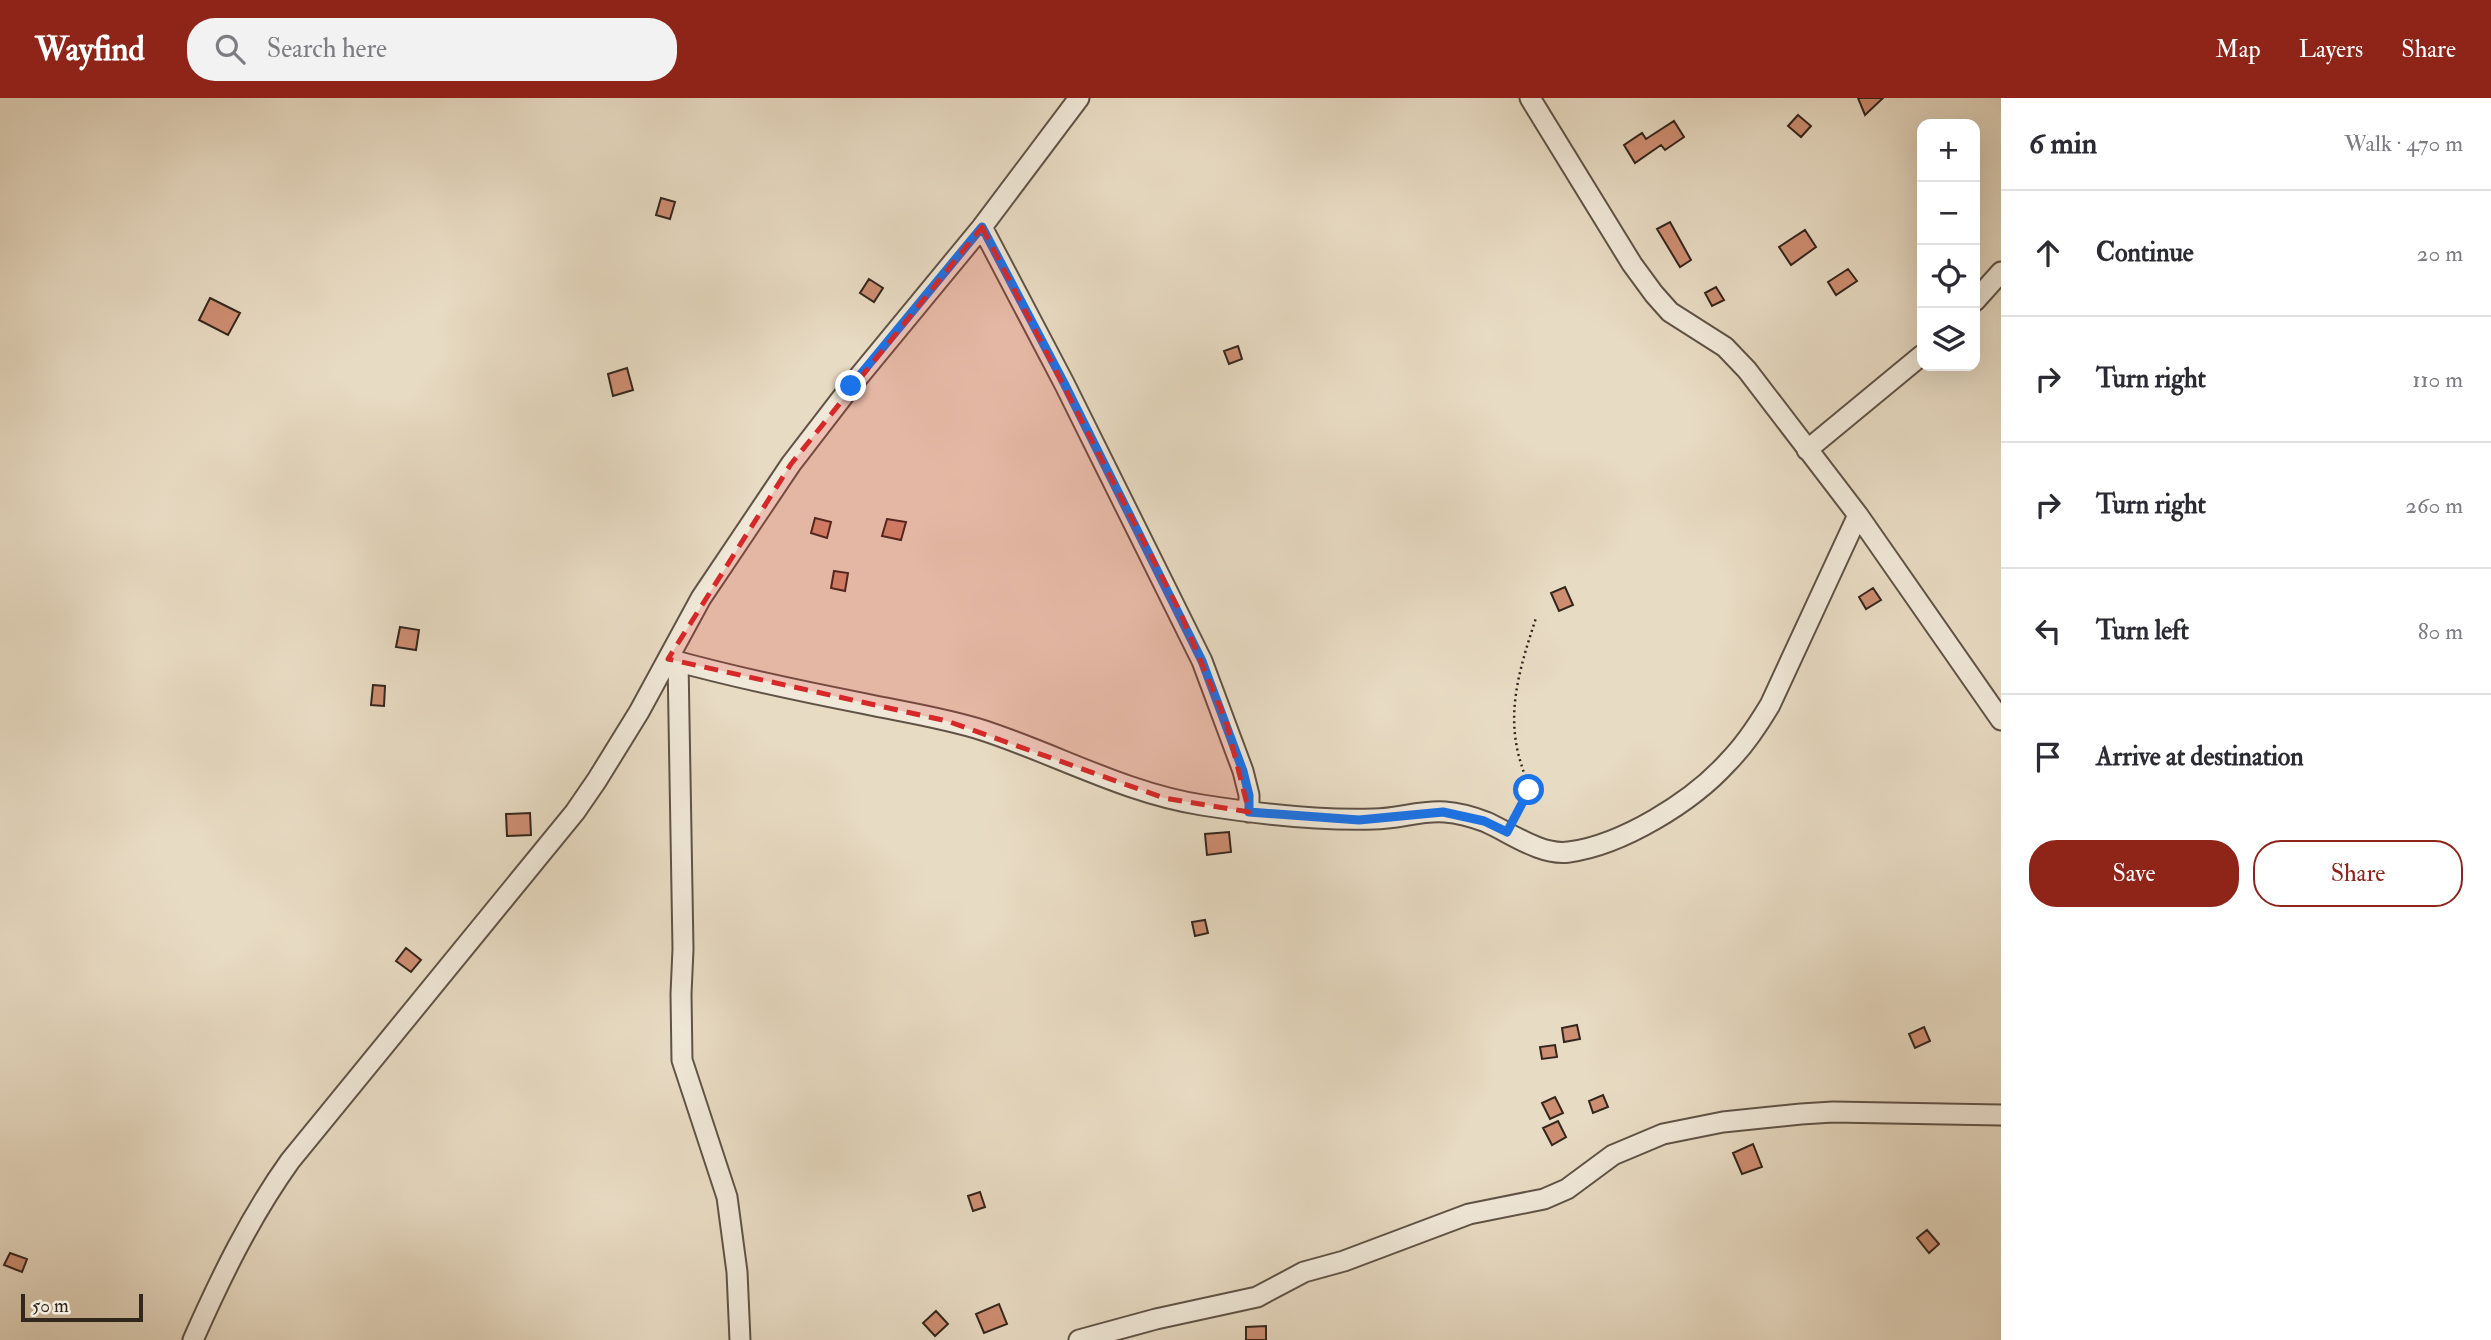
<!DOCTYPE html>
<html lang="en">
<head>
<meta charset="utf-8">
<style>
	body { margin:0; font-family:"IM FELL Double Pica",serif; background:#f2f2f3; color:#2b2b33 }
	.controls { position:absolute; right:21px; top:21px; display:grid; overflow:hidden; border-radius:14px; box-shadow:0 7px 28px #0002 }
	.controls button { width:63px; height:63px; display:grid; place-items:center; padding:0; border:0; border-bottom:2px solid #e1e1e2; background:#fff; color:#2b2b33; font:35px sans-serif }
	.scale { position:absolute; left:21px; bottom:18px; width:122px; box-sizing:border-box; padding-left:7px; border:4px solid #33261d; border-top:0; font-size:19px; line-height:24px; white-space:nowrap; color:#33261d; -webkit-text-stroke:5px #f0e8d8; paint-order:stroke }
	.stop { position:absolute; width:21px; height:21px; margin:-16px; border:5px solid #1a73e8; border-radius:50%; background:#fff }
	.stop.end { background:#1a73e8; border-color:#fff; box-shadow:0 2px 7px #0008 }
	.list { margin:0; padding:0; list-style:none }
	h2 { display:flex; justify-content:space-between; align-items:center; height:91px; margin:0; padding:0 28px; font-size:30px }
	h2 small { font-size:23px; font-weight:400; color:#7c7c81 }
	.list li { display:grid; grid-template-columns:46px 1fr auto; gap:21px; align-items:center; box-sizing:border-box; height:126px; padding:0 28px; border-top:2px solid #e1e1e2 }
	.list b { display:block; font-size:26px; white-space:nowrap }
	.list em { font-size:23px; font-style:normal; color:#7c7c81 }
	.actions { display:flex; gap:14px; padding:21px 28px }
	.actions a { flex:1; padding:16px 0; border:2px solid #8f2418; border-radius:28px; text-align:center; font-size:24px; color:#8f2418 }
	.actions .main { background:#8f2418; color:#fff }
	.icon { flex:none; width:38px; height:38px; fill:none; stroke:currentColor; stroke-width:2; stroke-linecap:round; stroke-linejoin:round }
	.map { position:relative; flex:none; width:2001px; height:1242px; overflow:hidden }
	header { display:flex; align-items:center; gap:42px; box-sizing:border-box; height:98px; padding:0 35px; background:#8f2418; color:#fff }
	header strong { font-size:33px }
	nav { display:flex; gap:38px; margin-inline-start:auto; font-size:24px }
	.search { width:490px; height:63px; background:#f2f2f3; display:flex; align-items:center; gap:18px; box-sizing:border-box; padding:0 24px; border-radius:28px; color:#7c7c81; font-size:26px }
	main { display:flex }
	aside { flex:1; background:#fff }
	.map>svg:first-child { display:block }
	.building { fill:#ce8e72; stroke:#33261d; stroke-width:2 }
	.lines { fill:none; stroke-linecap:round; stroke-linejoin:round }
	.minor-casing { stroke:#605346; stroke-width:23 }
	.path { stroke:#33261d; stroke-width:2.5; stroke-dasharray:2 3.5; stroke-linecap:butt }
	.minor { stroke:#f0e8d8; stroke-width:19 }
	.route { stroke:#1a73e8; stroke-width:9 }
	.marked { fill:#d62828; fill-opacity:0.2; stroke:#d62828; stroke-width:5; stroke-dasharray:14 9; stroke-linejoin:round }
</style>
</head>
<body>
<header>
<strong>Wayfind</strong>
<div class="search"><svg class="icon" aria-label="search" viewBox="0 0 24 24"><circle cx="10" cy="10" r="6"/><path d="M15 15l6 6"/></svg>Search here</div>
<nav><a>Map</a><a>Layers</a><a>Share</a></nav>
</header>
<main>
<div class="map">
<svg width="2001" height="1242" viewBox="0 0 2001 1242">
	<rect width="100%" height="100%" fill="#e8dbc3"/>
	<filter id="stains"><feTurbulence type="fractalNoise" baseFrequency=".00286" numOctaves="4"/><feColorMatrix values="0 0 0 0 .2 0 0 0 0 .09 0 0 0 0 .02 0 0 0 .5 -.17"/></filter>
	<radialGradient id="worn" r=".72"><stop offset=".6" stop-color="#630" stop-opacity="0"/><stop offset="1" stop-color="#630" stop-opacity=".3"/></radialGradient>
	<path class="building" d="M1858,0H1883L1865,17Z
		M1798,17L1811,28L1801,39L1788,28Z
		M1674,23L1684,39L1665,52L1661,47L1635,65L1624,47L1642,35L1646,41Z
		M661,100L675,104L670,121L656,117Z
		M1670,124L1691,162L1680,169L1657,131Z
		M1805,132L1816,149L1791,167L1779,149Z
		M1848,171L1857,183L1836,197L1828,184Z
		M869,181L883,190L874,204L860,195Z
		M1716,189L1724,202L1712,208L1705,195Z
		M210,200L240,215L228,237L199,222Z
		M1238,248L1242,261L1229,266L1224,253Z
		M627,270L633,292L613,298L608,276Z
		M815,420L831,424L827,440L811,435Z
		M887,421L906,424L901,442L882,438Z
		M834,473L848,475L845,493L831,490Z
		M1565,489L1573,507L1559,513L1551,495Z
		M1873,490L1881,502L1866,511L1859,499Z
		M400,529L419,532L416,552L396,549Z
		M373,587L385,588L384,608L371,607Z
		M530,715L531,737L507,738L506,716Z
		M1229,734L1231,754L1207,757L1205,736Z
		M1205,822L1208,835L1195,838L1192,824Z
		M406,850L421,862L411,874L396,863Z
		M1577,927L1580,941L1564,944L1562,930Z
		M1924,929L1930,943L1915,950L1909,936Z
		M1555,947L1557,959L1542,961L1540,949Z
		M1603,997L1608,1009L1593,1015L1589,1003Z
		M1555,999L1563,1015L1550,1021L1542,1005Z
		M1558,1023L1566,1039L1552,1047L1543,1030Z
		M1753,1046L1762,1069L1742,1076L1733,1055Z
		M980,1094L985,1109L973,1113L968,1098Z
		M1927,1132L1939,1146L1929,1155L1917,1140Z
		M10,1155L27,1161L22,1174L4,1167Z
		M999,1206L1007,1226L984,1235L976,1216Z
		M936,1213L948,1226L935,1238L923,1225Z
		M1266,1228V1242H1246V1229Z"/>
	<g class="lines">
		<defs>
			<path id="minor" d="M1530,0L1632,166L1654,196L1670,214L1725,249L1747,272L1858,417L2001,622
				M982,129L1064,285L1202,563L1243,673L1249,697V714
				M1975,203L2001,174
				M1807,352L1922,257
				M668,561C733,579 799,593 866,606C904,614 944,620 982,632C1056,656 1125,695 1202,707C1259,716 1317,723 1374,721C1398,721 1421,712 1445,714C1459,715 1473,719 1486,724C1511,735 1541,758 1569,754C1622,747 1692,704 1728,664C1745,647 1758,627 1770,607L1858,417
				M678,563L683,851L681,896L682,962L727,1099L737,1174L740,1242
				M193,1242C221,1179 250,1119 290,1063L575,714L597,682L639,614L701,500L791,366L851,288L982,129L1079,0
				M1079,1242L1156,1221L1257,1199L1304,1174L1344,1163L1469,1116L1544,1101L1567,1091L1613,1057L1663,1036L1723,1024L1801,1016L1833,1014L2001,1017"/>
		</defs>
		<use href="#minor" class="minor-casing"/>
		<path class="path" d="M1515,719L1529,692C1525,676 1518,660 1516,644C1509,602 1523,560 1536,520"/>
		<use href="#minor" class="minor"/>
	</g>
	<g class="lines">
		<path class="route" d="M851,288L982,129L1064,285L1202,563L1243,673L1249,697V714L1359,722L1443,714L1484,723L1507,734L1529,692"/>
	</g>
	<path class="marked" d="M982,129L1180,514L1226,623L1249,714L1164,700L947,623L668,561L791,366Z"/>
	<rect width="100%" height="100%" filter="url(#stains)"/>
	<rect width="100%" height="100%" fill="url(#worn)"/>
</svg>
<div class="controls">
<button>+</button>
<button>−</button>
<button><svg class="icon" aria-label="locate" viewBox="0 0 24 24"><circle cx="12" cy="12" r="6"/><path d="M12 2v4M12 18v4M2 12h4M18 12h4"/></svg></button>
<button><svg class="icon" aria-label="layers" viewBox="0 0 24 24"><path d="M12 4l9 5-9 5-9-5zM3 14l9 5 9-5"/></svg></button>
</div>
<div class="scale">50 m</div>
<div class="stop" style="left:1529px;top:692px"></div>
<div class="stop end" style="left:851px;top:288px"></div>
</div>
<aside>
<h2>6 min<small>Walk · 470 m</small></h2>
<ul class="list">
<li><svg class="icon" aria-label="ahead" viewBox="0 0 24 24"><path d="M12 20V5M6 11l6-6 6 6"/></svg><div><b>Continue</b></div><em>20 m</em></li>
<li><svg class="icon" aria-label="right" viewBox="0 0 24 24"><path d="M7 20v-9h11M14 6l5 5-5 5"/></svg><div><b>Turn right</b></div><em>110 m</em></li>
<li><svg class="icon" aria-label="right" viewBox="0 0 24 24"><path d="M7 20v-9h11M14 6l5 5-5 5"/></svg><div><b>Turn right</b></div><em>260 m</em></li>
<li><svg class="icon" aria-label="left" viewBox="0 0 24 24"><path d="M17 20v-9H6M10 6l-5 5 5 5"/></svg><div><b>Turn left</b></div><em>80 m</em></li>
<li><svg class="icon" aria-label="arrive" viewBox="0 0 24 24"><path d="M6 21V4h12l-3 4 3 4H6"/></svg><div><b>Arrive at destination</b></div></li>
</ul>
<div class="actions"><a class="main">Save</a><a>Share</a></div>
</aside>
</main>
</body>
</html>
